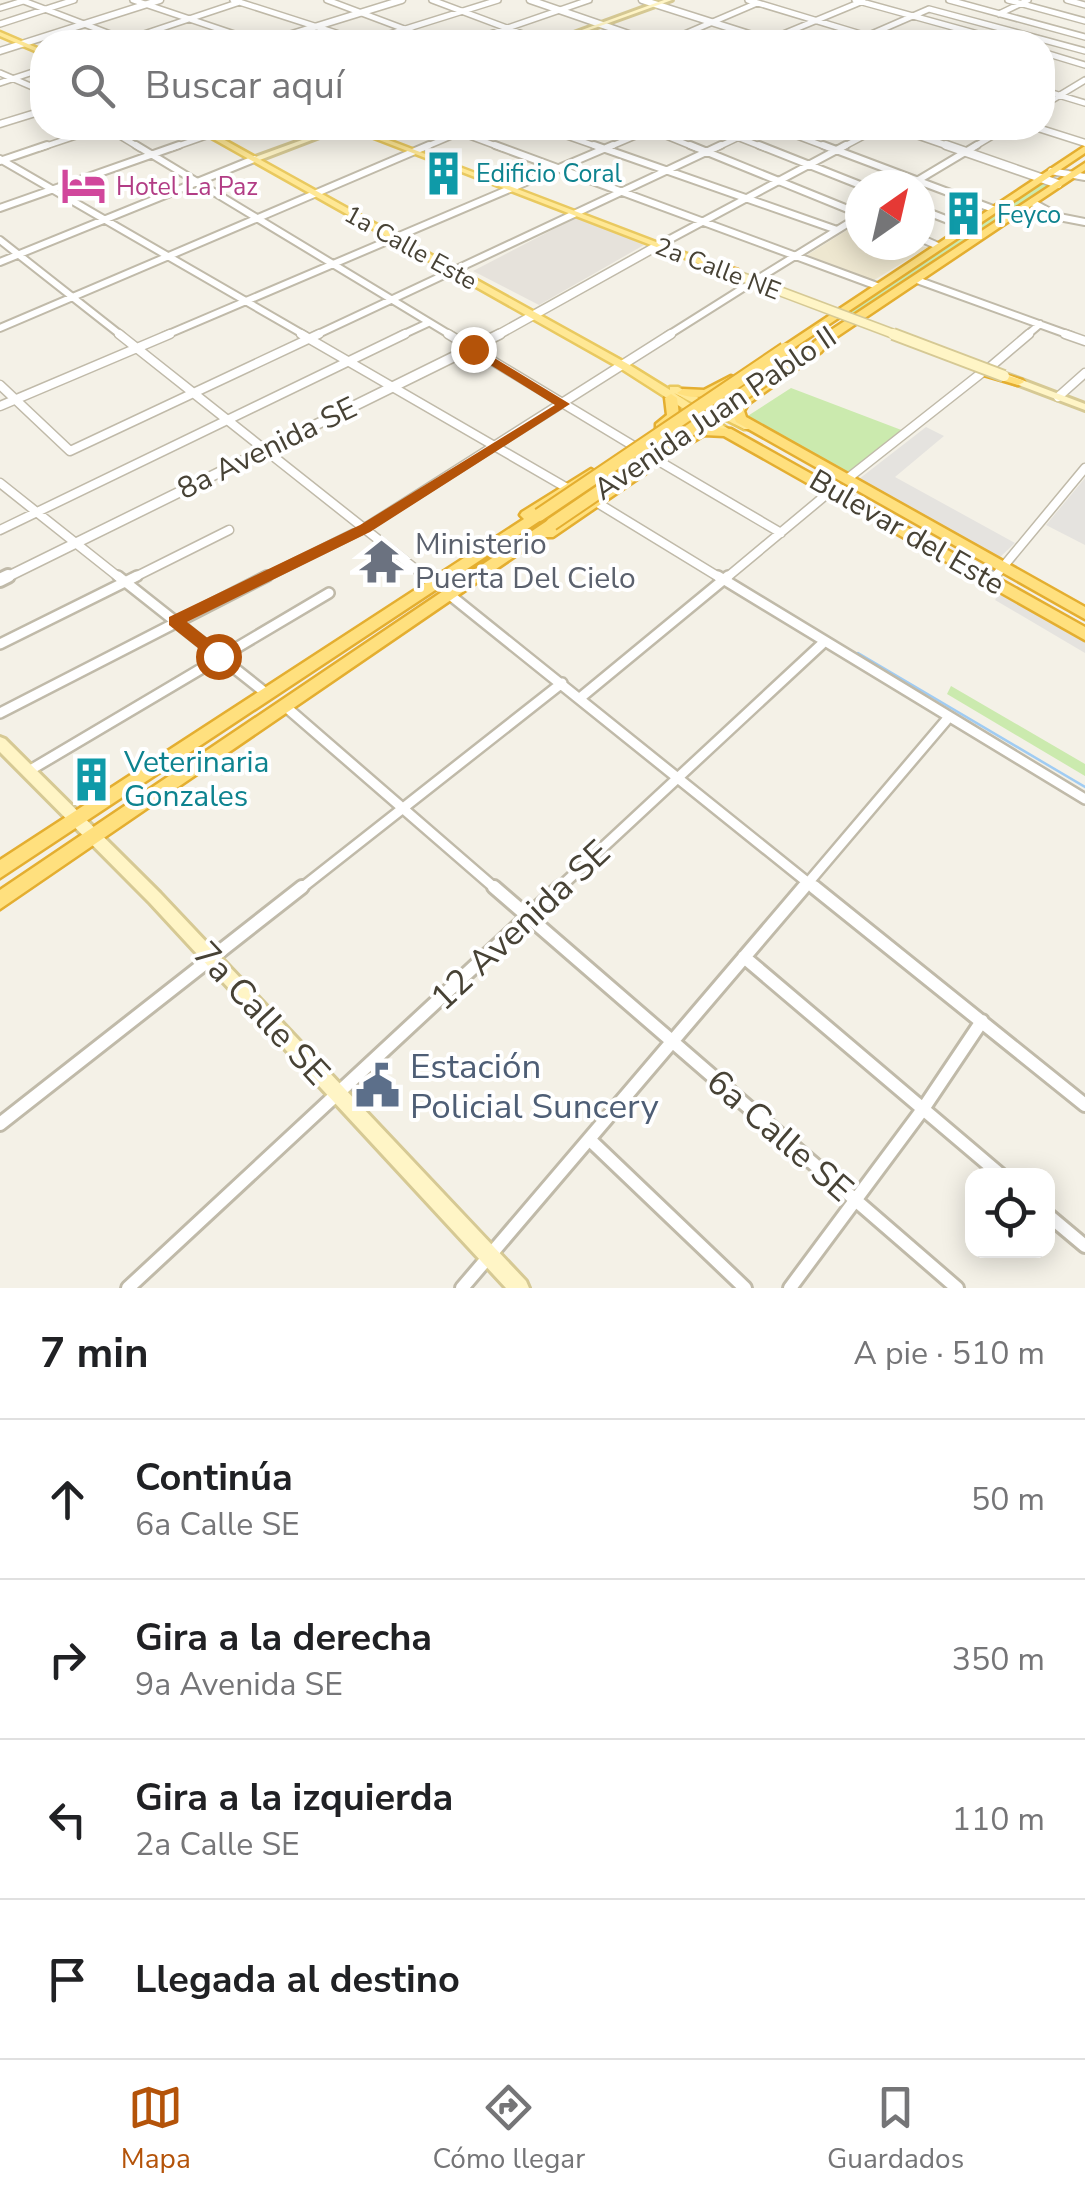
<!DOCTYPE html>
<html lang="es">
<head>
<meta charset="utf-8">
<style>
	body { margin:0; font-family:"Nunito Sans",sans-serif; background:#f2f2f2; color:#202124 }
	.controls { position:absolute; right:30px; bottom:30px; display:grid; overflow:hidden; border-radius:20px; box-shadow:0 5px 25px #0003 }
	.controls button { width:90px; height:90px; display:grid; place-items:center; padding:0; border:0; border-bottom:2px solid #e0e0e0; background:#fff; color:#202124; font:50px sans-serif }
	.compass { position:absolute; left:845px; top:170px; width:90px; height:90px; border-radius:50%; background:#fff; box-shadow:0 5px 25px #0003; rotate:34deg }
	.stop { position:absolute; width:30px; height:30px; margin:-22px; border:8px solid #b45309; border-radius:50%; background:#fff }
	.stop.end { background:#b45309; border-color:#fff; box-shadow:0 2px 10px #0008 }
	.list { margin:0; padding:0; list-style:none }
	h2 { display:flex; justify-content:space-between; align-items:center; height:130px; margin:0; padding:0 40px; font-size:42px }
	h2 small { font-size:32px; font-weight:400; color:#757577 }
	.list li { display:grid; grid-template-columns:65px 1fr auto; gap:30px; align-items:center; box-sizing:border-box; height:160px; padding:0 40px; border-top:2px solid #e0e0e0 }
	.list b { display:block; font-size:38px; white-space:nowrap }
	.list p { margin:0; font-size:32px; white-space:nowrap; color:#757577 }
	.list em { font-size:32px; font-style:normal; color:#757577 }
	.icon { flex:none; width:55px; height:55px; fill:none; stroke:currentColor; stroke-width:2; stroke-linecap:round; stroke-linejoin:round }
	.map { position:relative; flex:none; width:1085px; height:1288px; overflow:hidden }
	.search { position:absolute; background:#fff; box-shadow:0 5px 25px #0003; left:30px; right:30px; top:30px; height:110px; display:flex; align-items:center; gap:25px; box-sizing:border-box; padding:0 35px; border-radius:40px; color:#757577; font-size:38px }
	.sheet { height:770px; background:#fff }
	nav { display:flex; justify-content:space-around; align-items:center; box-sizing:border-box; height:140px; border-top:2px solid #e0e0e0; background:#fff; font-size:28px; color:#757577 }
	nav a { display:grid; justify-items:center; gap:5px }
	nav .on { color:#b45309 }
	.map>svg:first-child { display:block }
	.industrial { fill:#e6e2db }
	.education { fill:#eee7d0 }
	.green { fill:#cbeaae }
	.parking { fill:#e5e3df }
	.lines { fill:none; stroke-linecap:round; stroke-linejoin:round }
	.stream { stroke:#a0ccf3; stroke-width:2.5 }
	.minor-far4-casing { stroke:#c0baa9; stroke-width:8 }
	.minor-far3-casing { stroke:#c0baa9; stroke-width:10 }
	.minor-far2-casing { stroke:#c0baa9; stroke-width:11 }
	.minor-far1-casing { stroke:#c0baa9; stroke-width:14 }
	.minor-casing { stroke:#c0baa9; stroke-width:18 }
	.tertiary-far3-casing { stroke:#c0baa9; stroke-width:9 }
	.tertiary-far2-casing { stroke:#c0baa9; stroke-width:11 }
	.tertiary-far1-casing { stroke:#c0baa9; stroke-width:12 }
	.tertiary-casing { stroke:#c0baa9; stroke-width:18 }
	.secondary-casing { stroke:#d6c994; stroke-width:6 }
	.primary-casing { stroke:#e9c960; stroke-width:5 }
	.trunk-casing { stroke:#e4ae30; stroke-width:5 }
	.minor-far4 { stroke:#fff; stroke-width:5 }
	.minor-far3 { stroke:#fff; stroke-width:6 }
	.minor-far2 { stroke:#fff; stroke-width:8 }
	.minor-far1 { stroke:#fff; stroke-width:9 }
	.minor { stroke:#fff; stroke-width:12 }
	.tertiary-far3 { stroke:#fff; stroke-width:6 }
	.tertiary-far2 { stroke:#fff; stroke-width:8 }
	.tertiary-far1 { stroke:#fff; stroke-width:9 }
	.tertiary { stroke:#fff; stroke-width:12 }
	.secondary { fill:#fff5c6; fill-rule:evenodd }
	.primary { fill:#ffe895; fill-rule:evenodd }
	.trunk { fill:#ffe07e; fill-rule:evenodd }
	.secondary-bridge-far1-casing { stroke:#d6c994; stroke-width:11; stroke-linecap:butt }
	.secondary-bridge-casing { stroke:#d6c994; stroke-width:14; stroke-linecap:butt }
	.trunk-bridge-casing { stroke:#e4ae30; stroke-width:16; stroke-linecap:butt }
	.secondary-bridge-far1 { stroke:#fff5c6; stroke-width:8 }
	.secondary-bridge { stroke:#fff5c6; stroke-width:10 }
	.trunk-bridge { stroke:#ffe07e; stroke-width:12 }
	.route { fill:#b45309 }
	.labels { text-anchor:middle; stroke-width:8; stroke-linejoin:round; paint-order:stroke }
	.far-culture-label { font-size:25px; fill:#0d838f; stroke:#fff; text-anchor:start }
	.far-hotel-label { font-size:25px; fill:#b23c85; stroke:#fff; text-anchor:start }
	.far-street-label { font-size:25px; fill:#474235; stroke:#fff }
	.street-label { font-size:30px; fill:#474235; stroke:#fff }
	.worship-label { font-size:30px; fill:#5b616d; stroke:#fff; text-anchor:start }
	.culture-label { font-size:30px; fill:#0d838f; stroke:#fff; text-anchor:start }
	.near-street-label { font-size:35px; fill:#474235; stroke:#fff }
	.near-service-label { font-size:35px; fill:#4e5e75; stroke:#fff; text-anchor:start }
</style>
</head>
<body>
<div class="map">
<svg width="1085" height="1288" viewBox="0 0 1085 1288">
	<rect width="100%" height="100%" fill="#f4f1e7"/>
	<path class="industrial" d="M579,216L644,245L539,305L473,271Z"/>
	<path class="education" d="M860,222V245L928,247L871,282L804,257Z"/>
	<path class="green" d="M1041,178L1058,184L856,318L840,312Z
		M791,388L904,431L847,475L743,419Z
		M951,686L1085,764V776L947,694Z"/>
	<path class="parking" d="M926,427L944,436L895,477L1015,543L999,558L859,479Z
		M1085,478V545L1046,525Z
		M1001,590L1085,642V653L995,600Z"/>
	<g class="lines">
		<path class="stream" d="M858,653L1085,787"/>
		<defs>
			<path id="minor-far4" d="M21,0L126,40
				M133,0L258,42
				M233,0L364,42
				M327,0L439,42
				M432,0L544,42
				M748,0L887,42
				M855,0L1007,42
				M949,0L1085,37
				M1008,0L1085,21
				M1067,0L1085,5
				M0,8L23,1
				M999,14L1028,0
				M0,24L74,0
				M120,42L240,2
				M364,42L498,0
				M467,42L589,0
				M666,42L757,3
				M764,42L863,1
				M853,42L929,9L1085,51
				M938,42L962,31
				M1042,52L1085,65
				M0,73L42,91
				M0,83L42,69
				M1042,90L1085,103
				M1042,106L1085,80
				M107,128L140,148
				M448,128L502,148
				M544,128L601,148
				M714,128L765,148
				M776,128L829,148
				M649,129L696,148
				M40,148L100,128
				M172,148L229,128
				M423,148L470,128
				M607,148L654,128
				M716,148L758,128
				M841,148L879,128
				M972,148L1006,128"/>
			<path id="minor-far3" d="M136,145L452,336
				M495,145L877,286
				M594,145L837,230
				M690,145L860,214
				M759,145L860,185
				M823,145L993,209
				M0,159L306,336
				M0,161L47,145
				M1051,171L1085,177
				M910,185L977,145
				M1032,202L1059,217L1085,222
				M0,208L179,145
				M920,209L966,227
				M920,238L938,246
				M0,240L122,336
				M659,245L846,145
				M0,262L254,159
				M756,280L860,216
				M917,280L1072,336
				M0,328L429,145
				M164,336L613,145
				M314,336L721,145
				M400,336L428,323
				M667,336L751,283
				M1026,336L1040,324"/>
			<path id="minor-far2" d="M119,334L428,579
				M301,334L567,488
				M448,334L632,445
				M1065,334L1085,341
				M989,368L1029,334
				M0,385L70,451L319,334
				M1058,397L1085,373
				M0,406L170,334
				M657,460L781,533
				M847,479L984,371
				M0,483L121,579
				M596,502L722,579
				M0,530L405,334
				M131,579L229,530
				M262,579L365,528L671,334
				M725,579L833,489
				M993,579L1085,468"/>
			<path id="minor-far1" d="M118,576L267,694
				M425,576L435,584
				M718,576L1085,799
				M992,580L995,576
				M450,595L817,890
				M0,644L137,576
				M580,698L728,576
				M286,707L497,890
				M0,713L267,576
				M27,772L329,593
				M299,890L562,683
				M557,890L823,643
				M802,890L949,717"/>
			<path id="minor" d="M494,887L957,1288
				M814,887L1085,1105
				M744,957L1002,1176
				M0,1124L302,887
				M589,1139L745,1288
				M1048,1215L1085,1246
				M128,1288L560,887
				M462,1288L804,887
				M790,1288L923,1109L982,1021"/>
			<path id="tertiary-far3" d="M530,0L652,42
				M642,0L774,42
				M266,42L402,0
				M0,51L160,0
				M0,124L42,111
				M896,128L954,148
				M1038,128L1085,143"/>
			<path id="tertiary-far2" d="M946,145L1058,184
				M496,336L659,245"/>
			<path id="tertiary-far1" d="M3,579L500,334"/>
			<path id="tertiary" d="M0,580L8,576"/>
			<path id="secondary" d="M664,0H672L556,42H549Z
				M335,128H343L257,161L250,159Z
				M1006,374L1085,404V410L1003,379V375Z
				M0,737L5,739L160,893L526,1281L529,1288H506L150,903L0,752Z"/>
			<path id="primary" d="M0,32L42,50V54L0,36Z
				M194,128H203L628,364L670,390V387H678L754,427L752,429H744L674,393L733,432L727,436L723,434L620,368Z
				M348,128H357L724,268L716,270Z"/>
			<path id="trunk" d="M1085,146V153L789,351L785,352L779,349Z
				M1085,163V170L829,342L821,352L748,404L744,411L746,417L1085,607V619L736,422L732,411L739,399L813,348L814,342L822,336Z
				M705,260L738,270L739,272L734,275L701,265L700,263Z
				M988,370L1022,380L1024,382L1018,385L984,375V371Z
				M731,376L737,379L735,381C716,393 699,403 677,393L683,389L704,390Z
				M671,394L677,398L679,415L664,430H656V424L667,415L665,398Z
				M702,427L731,429L1085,627V640L724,436L704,435L684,447H676V441Z
				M645,464L651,468L649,471L553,537H543L0,909V890L547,521H557Z
				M591,469L597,473L596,476L542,511L546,515L544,518L0,878V860L524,519L520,515L522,512Z"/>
		</defs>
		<use href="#minor-far4" class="minor-far4-casing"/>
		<use href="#minor-far3" class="minor-far3-casing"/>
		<use href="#minor-far2" class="minor-far2-casing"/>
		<use href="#minor-far1" class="minor-far1-casing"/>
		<use href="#minor" class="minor-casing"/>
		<use href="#tertiary-far3" class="tertiary-far3-casing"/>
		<use href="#tertiary-far2" class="tertiary-far2-casing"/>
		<use href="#tertiary-far1" class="tertiary-far1-casing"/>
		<use href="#tertiary" class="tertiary-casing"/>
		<use href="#secondary" class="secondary-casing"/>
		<use href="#primary" class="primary-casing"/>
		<use href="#trunk" class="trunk-casing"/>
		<use href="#minor-far4" class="minor-far4"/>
		<use href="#minor-far3" class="minor-far3"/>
		<use href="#minor-far2" class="minor-far2"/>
		<use href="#minor-far1" class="minor-far1"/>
		<use href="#minor" class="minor"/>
		<use href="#tertiary-far3" class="tertiary-far3"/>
		<use href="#tertiary-far2" class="tertiary-far2"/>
		<use href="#tertiary-far1" class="tertiary-far1"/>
		<use href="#tertiary" class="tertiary"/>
		<use href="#secondary" class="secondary"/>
		<use href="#primary" class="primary"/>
		<use href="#trunk" class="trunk"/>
		<defs>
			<path id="secondary-bridge-far1" d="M721,269L899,336"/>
			<path id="secondary-bridge" d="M893,334L1004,376"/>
			<path id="trunk-bridge" d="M539,515L785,349
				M552,524L799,356"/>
		</defs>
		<use href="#secondary-bridge-far1" class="secondary-bridge-far1-casing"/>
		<use href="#secondary-bridge" class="secondary-bridge-casing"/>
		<use href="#trunk-bridge" class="trunk-bridge-casing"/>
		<use href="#secondary-bridge-far1" class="secondary-bridge-far1"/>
		<use href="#secondary-bridge" class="secondary-bridge"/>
		<use href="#trunk-bridge" class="trunk-bridge"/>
	</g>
	<path class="route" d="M473,345L570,404L370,532L187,622L224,651V660H213L169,625V617L360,525L555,405L468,351Z"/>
	<defs>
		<symbol id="building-bare" viewBox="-9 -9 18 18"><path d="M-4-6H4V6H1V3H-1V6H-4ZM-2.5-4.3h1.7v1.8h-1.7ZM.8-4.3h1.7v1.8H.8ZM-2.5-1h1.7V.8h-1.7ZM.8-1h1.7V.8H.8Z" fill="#0f9aa8" stroke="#fff" stroke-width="2.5" paint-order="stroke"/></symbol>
		<symbol id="hotel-bare" viewBox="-9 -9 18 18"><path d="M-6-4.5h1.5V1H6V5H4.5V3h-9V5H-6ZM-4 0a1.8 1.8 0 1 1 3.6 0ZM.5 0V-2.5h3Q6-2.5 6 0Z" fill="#d1479c" stroke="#fff" stroke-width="2.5" paint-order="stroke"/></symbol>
		<symbol id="temple-bare" viewBox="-9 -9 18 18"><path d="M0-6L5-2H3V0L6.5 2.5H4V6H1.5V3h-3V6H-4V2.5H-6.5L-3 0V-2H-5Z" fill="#6b7280" stroke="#fff" stroke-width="2.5" paint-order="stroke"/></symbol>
		<symbol id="civic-bare" viewBox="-9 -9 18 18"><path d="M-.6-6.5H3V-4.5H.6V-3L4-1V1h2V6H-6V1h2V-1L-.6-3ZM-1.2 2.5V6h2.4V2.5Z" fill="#5c6f8a" stroke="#fff" stroke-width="2.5" paint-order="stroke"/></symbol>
	</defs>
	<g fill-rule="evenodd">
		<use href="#building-bare" x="412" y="142" width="63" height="63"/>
		<use href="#hotel-bare" x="52" y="154" width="63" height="63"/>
		<use href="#building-bare" x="932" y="182" width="63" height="63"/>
		<use href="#temple-bare" x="350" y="530" width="63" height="63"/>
		<use href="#building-bare" x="60" y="748" width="63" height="63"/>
		<use href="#civic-bare" x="346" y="1054" width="63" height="63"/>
	</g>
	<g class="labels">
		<g class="far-culture-label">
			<text x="476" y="182">Edificio Coral</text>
			<text x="997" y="223">Feyco</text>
		</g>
		<g class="far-hotel-label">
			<text x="116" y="195">Hotel La Paz</text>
		</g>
		<g class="far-street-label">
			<text transform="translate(411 247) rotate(29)" y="9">1a Calle Este</text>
			<text transform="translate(718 268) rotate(21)" y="9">2a Calle NE</text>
		</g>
		<g class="street-label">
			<text transform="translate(715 413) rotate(-34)" y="10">Avenida Juan Pablo II</text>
			<text transform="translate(267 448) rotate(-26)" y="10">8a Avenida SE</text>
			<text transform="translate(907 532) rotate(30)" y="10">Bulevar del Este</text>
		</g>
		<g class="worship-label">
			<text x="415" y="554">Ministerio<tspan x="415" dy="34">Puerta Del Cielo</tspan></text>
		</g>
		<g class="culture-label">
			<text x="124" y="772">Veterinaria<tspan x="124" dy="34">Gonzales</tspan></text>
		</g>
		<g class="near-street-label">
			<text transform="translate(520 925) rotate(-43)" y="12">12 Avenida SE</text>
			<text transform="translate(262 1013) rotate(47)" y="12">7a Calle SE</text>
			<text transform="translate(780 1135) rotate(41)" y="12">6a Calle SE</text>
		</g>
		<g class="near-service-label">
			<text x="410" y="1078">Estación<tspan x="410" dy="40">Policial Suncery</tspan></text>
		</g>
	</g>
</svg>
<div class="controls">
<button><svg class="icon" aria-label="locate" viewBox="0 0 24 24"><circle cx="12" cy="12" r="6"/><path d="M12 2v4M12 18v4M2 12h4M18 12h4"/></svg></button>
</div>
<svg class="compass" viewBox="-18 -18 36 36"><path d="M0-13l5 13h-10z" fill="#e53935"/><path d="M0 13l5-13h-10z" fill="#757577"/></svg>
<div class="stop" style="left:218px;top:656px"></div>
<div class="stop end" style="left:473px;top:349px"></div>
<div class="search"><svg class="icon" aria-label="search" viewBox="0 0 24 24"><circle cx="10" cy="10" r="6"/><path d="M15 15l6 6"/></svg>Buscar aquí</div>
</div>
<section class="sheet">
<h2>7 min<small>A pie · 510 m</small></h2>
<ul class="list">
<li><svg class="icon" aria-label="ahead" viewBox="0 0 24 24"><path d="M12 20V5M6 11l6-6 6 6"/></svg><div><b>Continúa</b><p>6a Calle SE</p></div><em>50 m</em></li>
<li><svg class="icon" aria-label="right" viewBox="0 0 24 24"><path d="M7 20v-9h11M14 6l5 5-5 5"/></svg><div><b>Gira a la derecha</b><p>9a Avenida SE</p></div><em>350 m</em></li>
<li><svg class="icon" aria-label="left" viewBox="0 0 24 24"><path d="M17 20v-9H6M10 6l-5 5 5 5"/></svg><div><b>Gira a la izquierda</b><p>2a Calle SE</p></div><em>110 m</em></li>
<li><svg class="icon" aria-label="arrive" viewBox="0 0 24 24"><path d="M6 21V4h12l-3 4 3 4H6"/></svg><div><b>Llegada al destino</b></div></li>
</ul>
</section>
<nav>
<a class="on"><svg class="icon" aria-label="map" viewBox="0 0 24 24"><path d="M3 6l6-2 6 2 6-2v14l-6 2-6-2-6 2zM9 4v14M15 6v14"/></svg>Mapa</a>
<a><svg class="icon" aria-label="directions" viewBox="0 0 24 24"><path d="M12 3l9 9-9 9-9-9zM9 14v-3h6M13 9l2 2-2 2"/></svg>Cómo llegar</a>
<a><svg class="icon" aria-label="saved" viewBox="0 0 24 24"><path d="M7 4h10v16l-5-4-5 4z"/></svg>Guardados</a>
</nav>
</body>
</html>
